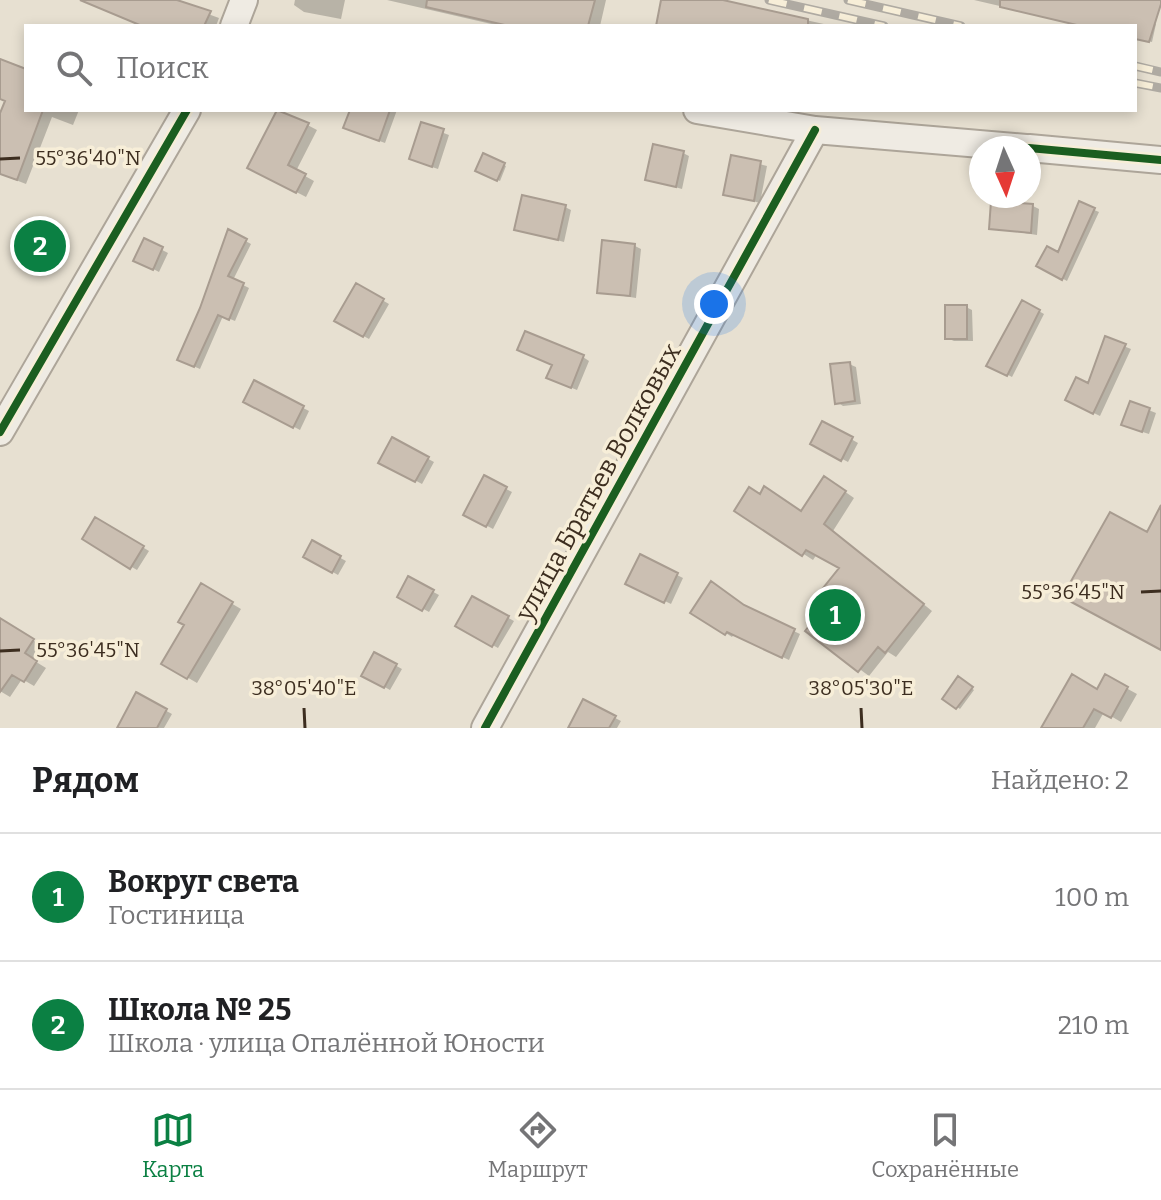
<!DOCTYPE html>
<html lang="ru">
<head>
<meta charset="utf-8">
<style>
	body { margin:0; font-family:Bitter,serif; background:#f6f6f6; color:#202124 }
	.compass { position:absolute; left:969px; top:136px; width:72px; height:72px; border-radius:50%; background:#fff; box-shadow:0 4px 12px #0003; rotate:177deg }
	.you { position:absolute; left:714px; top:304px; width:28px; height:28px; margin:-20px; border:6px solid #fff; border-radius:50%; background:#1a73e8; box-shadow:0 0 0 12px #1a73e833 }
	.badge { display:grid; place-items:center; width:52px; height:52px; border-radius:50%; background:#0b8043; color:#fff; font-size:26px; font-weight:700 }
	.pin { position:absolute; translate:-50% -50%; border:4px solid #fff; box-shadow:0 2px 8px #0006 }
	.list { margin:0; padding:0; list-style:none }
	h2 { display:flex; justify-content:space-between; align-items:center; height:104px; margin:0; padding:0 32px; font-size:34px }
	h2 small { font-size:26px; font-weight:400; color:#757577 }
	.list li { display:grid; grid-template-columns:52px 1fr auto; gap:24px; align-items:center; box-sizing:border-box; height:128px; padding:0 32px; border-top:2px solid #e0e0e0 }
	.list b { display:block; font-size:30px; white-space:nowrap }
	.list p { margin:0; font-size:26px; white-space:nowrap; color:#757577 }
	.list em { font-size:26px; font-style:normal; color:#757577 }
	.icon { flex:none; width:44px; height:44px; fill:none; stroke:currentColor; stroke-width:2; stroke-linecap:round; stroke-linejoin:round }
	.map { position:relative; flex:none; width:1161px; height:728px; overflow:hidden }
	.search { position:absolute; background:#fff; box-shadow:0 4px 12px #0003; left:24px; right:24px; top:24px; height:88px; display:flex; align-items:center; gap:20px; box-sizing:border-box; padding:0 28px; border-radius:0px; color:#757577; font-size:30px }
	.sheet { height:360px; background:#fff }
	nav { display:flex; justify-content:space-around; align-items:center; box-sizing:border-box; height:112px; border-top:2px solid #e0e0e0; background:#fff; font-size:22px; color:#757577 }
	nav a { display:grid; justify-items:center; gap:4px }
	nav .on { color:#0b8043 }
	.map>svg:first-child { display:block }
	.shadow { fill:#0003 }
	.building { fill:#cbbfb2; stroke:#a89c90; stroke-width:2 }
	.lines { fill:none; stroke-linecap:round; stroke-linejoin:round }
	.street-casing { stroke:#ada599; stroke-width:30 }
	.street { stroke:#efebe3; stroke-width:26 }
	.rail-casing { stroke:#afaaa2; stroke-width:9 }
	.rail { stroke:#f7eed8; stroke-width:6; stroke-dasharray:18; stroke-linecap:butt }
	.cycleway-casing { stroke:#f7eed8; stroke-width:13 }
	.cycleway { stroke:#1b5e20; stroke-width:8 }
	.ticks { fill:none; stroke:#3d2e20; stroke-width:3 }
	.labels { text-anchor:middle; stroke-width:7; stroke-linejoin:round; paint-order:stroke }
	.street-label { font-size:26px; fill:#3d2e20; stroke:#f7eed8 }
	.ticks-label { font-size:20px; text-anchor:middle; fill:#3d2e20; stroke:#f7eed8; stroke-width:7; stroke-linejoin:round; paint-order:stroke }
</style>
</head>
<body>
<div class="map">
<svg width="1161" height="728" viewBox="0 0 1161 728">
	<rect width="100%" height="100%" fill="#e7e0d1"/>
	<path class="shadow" d="M92,0H170L219,18L216,26H143Z
		M295,0H345L341,19L304,12L294,5Z
		M387,0H606L600,26H500Z
		M663,0H713L833,26H658Z
		M974,0H1056L1156,24L1152,42L1135,38V26H1085Z
		M0,61L26,71V110H79L73,125L52,117L26,184L0,174V119L7,101L0,99Z
		M279,110L317,130L296,171L314,181L306,197L250,168Z
		M352,110H397L385,143L352,131Z
		M422,125L449,135L438,169L417,162Z
		M683,153L689,156L682,189L647,179Z
		M484,156L506,166L500,181L477,171Z
		M733,157L767,166L760,203L726,194Z
		M1080,204L1099,212L1067,281L1038,265L1059,255Z
		M1033,206L1039,209L1037,235L991,228Z
		M565,207L571,210L564,242L516,229Z
		M229,232L251,244L233,280L249,288L235,321L223,316L200,369L184,362Z
		M145,241L168,253L159,272L136,260Z
		M635,246L641,249L636,298L599,292Z
		M356,285L389,304L369,339L337,321Z
		M1023,302L1044,314L1012,377L989,365Z
		M966,307L972,310L973,341H954L947,338Z
		M1106,339L1131,349L1100,416L1067,400L1089,386Z
		M583,357L589,361L577,390L555,381L554,365Z
		M849,364L856,367L861,404L843,406L837,402Z
		M255,383L309,411L300,430L245,401Z
		M1131,403L1156,413L1149,434L1130,428Z
		M823,423L858,443L848,462L812,443Z
		M393,440L434,462L422,484L381,462Z
		M485,478L512,492L493,529L465,514Z
		M834,484L854,498L833,531L932,611L896,657L888,652L869,676L808,631L828,606L842,568L817,554L813,560L736,510L802,513Z
		M96,519L149,551L137,570L84,539Z
		M313,543L346,561L338,575L305,556Z
		M641,557L683,578L671,604L634,586Z
		M409,579L439,595L429,612L400,596Z
		M202,586L241,609L197,683L163,663L187,624Z
		M473,599L514,621L498,648L458,626Z
		M747,609L800,634L789,660L734,634L732,637L693,612Z
		M0,620L42,646L33,660L46,668L34,686L22,679L10,697L0,691Z
		M375,654L402,669L390,690L363,675Z
		M1106,677L1137,694L1121,722L1104,712L1095,728H1044L1098,691Z
		M959,679L974,690L960,709L945,698Z
		M137,695L172,714L164,728H119Z
		M584,702L621,721L617,728H570Z"/>
	<path class="building" d="M80,0H177L211,11L204,26H142Z
		M427,0H595L588,26H509L426,7Z
		M661,0H723L808,19V26H656Z
		M1000,0H1161V4L1149,42L1135,39V26H1081L1000,7Z
		M0,59L26,69V110H43L17,180L0,174V113L5,101L0,99Z
		M277,110L309,123L288,165L306,174L296,193L247,168Z
		M350,110H390L379,141L343,128Z
		M421,122L444,129L432,167L409,159Z
		M653,144L684,151L676,187L645,180Z
		M483,153L505,163L497,181L475,171Z
		M731,155L761,161L754,201L723,195Z
		M522,195L566,205L558,240L514,230Z
		M991,201L1033,204L1031,233L989,229Z
		M1079,201L1095,208L1062,280L1036,266L1047,246L1058,252Z
		M228,229L247,239L228,276L244,283L229,320L218,315L194,367L177,360L200,308Z
		M144,238L163,247L153,270L133,261Z
		M602,240L635,244L630,296L597,293Z
		M356,283L384,299L363,337L334,321Z
		M1022,300L1040,310L1007,376L986,366Z
		M945,305H967V339H945Z
		M525,331L584,355L571,388L546,378L552,365L517,350Z
		M1105,336L1126,344L1093,414L1065,400L1076,377L1088,383Z
		M850,362L855,401L835,404L830,364Z
		M254,380L304,406L293,428L243,402Z
		M1130,401L1150,408L1142,432L1121,425Z
		M822,421L853,437L841,461L810,444Z
		M392,437L429,457L415,482L378,463Z
		M484,475L507,487L486,527L463,515Z
		M824,476L846,491L824,524L924,604L885,653L878,647L858,672L805,631L825,606L815,598L839,568L806,550L802,556L734,511L749,487L760,494L764,486L801,511Z
		M1161,505V650L1062,597L1110,512L1147,532Z
		M95,517L144,546L130,569L82,539Z
		M312,540L341,556L332,573L303,557Z
		M640,554L678,573L664,603L625,584Z
		M408,576L434,590L422,611L397,597Z
		M711,581L744,605L795,629L782,658L727,632L725,635L690,613Z
		M201,583L233,602L187,679L161,664L184,625L178,622Z
		M472,596L509,616L492,647L455,626Z
		M0,618L34,639L25,653L37,661L24,682L12,675L0,692Z
		M374,652L397,664L384,688L361,676Z
		M1072,674L1097,689L1105,674L1128,687L1111,718L1094,709L1083,728H1041Z
		M958,676L973,687L956,709L942,699Z
		M136,692L167,709L157,728H117Z
		M583,699L616,716L609,728H568Z"/>
	<g class="lines">
		<defs>
			<path id="street" d="M234,26L244,0
				M697,110L815,130L1026,148
				M1029,148L1161,160
				M0,432L187,110
				M485,728L815,130"/>
		</defs>
		<use href="#street" class="street-casing"/>
		<use href="#street" class="street"/>
		<defs>
			<path id="rail" d="M769,0L884,26
				M848,0L961,26
				M1135,66L1161,72
				M1135,83L1161,88"/>
		</defs>
		<use href="#rail" class="rail-casing"/>
		<use href="#rail" class="rail"/>
		<defs>
			<path id="cycleway" d="M1029,148L1161,160
				M0,432L187,110
				M485,728L815,130"/>
		</defs>
		<use href="#cycleway" class="cycleway-casing"/>
		<use href="#cycleway" class="cycleway"/>
	</g>
	<path class="ticks" d="M0,159L20,158M1141,592L1161,591M0,651L20,650M304,708L305,728M861,708L862,728"/>
	<g class="labels">
		<g class="street-label">
			<text transform="translate(598 482) rotate(-61)" y="9">улица Братьев Волковых</text>
		</g>
	</g>
	<g class="ticks-label">
		<text x="88" y="165">55°36'40"N</text>
		<text x="1073" y="599">55°36'45"N</text>
		<text x="88" y="657">55°36'45"N</text>
		<text x="304" y="695">38°05'40"E</text>
		<text x="861" y="695">38°05'30"E</text>
	</g>
</svg>
<svg class="compass" viewBox="-18 -18 36 36"><path d="M0-13l5 13h-10z" fill="#e53935"/><path d="M0 13l5-13h-10z" fill="#757577"/></svg>
<div class="you"></div>
<div class="pin badge" style="left:835px;top:615px">1</div>
<div class="pin badge" style="left:40px;top:246px">2</div>
<div class="search"><svg class="icon" aria-label="search" viewBox="0 0 24 24"><circle cx="10" cy="10" r="6"/><path d="M15 15l6 6"/></svg>Поиск</div>
</div>
<section class="sheet">
<h2>Рядом<small>Найдено: 2</small></h2>
<ul class="list">
<li><span class="badge">1</span><div><b>Вокруг света</b><p>Гостиница</p></div><em>100 m</em></li>
<li><span class="badge">2</span><div><b>Школа № 25</b><p>Школа · улица Опалённой Юности</p></div><em>210 m</em></li>
</ul>
</section>
<nav>
<a class="on"><svg class="icon" aria-label="map" viewBox="0 0 24 24"><path d="M3 6l6-2 6 2 6-2v14l-6 2-6-2-6 2zM9 4v14M15 6v14"/></svg>Карта</a>
<a><svg class="icon" aria-label="directions" viewBox="0 0 24 24"><path d="M12 3l9 9-9 9-9-9zM9 14v-3h6M13 9l2 2-2 2"/></svg>Маршрут</a>
<a><svg class="icon" aria-label="saved" viewBox="0 0 24 24"><path d="M7 4h10v16l-5-4-5 4z"/></svg>Сохранённые</a>
</nav>
</body>
</html>
